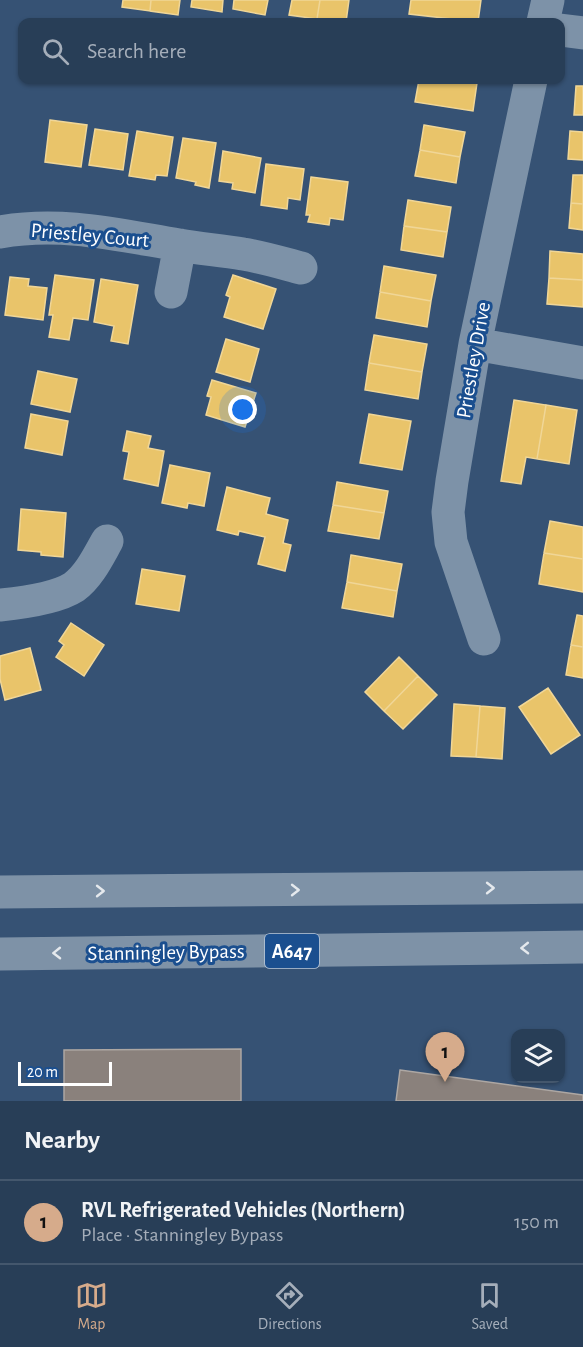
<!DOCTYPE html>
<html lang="en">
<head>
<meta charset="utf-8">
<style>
	body { margin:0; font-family:"Alegreya Sans",sans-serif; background:#30455d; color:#f1f3f6 }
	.controls { position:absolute; right:18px; bottom:18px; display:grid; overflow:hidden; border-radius:12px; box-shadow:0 2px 4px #0004 }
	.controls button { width:54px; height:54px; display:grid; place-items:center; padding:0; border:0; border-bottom:2px solid #44576d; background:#283e57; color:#f1f3f6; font:30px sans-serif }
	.scale { position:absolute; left:18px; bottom:15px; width:94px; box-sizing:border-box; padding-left:6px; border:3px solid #fff; border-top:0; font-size:16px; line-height:21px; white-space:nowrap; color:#fff; -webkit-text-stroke:4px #1b4f8f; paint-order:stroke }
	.you { position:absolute; left:243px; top:410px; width:21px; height:21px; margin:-15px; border:4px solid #fff; border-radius:50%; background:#1a73e8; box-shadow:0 0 0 9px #1a73e833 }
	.badge { display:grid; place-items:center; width:39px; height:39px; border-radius:50%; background:#d6ab8b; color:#111; font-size:20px; font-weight:700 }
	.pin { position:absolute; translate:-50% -50px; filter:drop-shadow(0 2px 3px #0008) }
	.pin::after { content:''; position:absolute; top:32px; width:21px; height:18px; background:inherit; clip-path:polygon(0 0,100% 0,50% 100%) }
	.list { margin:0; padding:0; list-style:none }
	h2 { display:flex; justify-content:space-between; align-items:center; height:78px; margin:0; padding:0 24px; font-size:26px }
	h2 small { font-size:20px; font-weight:400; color:#a5aeba }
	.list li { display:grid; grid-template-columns:39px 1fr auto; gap:18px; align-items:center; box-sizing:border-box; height:84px; padding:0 24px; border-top:2px solid #44576d }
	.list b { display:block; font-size:22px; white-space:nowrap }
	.list p { margin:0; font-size:20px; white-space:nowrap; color:#a5aeba }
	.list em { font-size:20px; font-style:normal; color:#a5aeba }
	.icon { flex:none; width:33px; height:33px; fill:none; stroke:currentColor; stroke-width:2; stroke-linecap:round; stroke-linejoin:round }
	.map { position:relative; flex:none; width:583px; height:1101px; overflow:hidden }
	.search { position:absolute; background:#283e57; box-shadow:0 2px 4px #0004; left:18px; right:18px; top:18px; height:66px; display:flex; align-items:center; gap:15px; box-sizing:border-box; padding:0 21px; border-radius:12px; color:#a5aeba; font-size:22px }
	.sheet { height:162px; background:#283e57 }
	nav { display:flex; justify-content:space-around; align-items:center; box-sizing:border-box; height:84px; border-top:2px solid #44576d; background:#283e57; font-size:16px; color:#a5aeba }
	nav a { display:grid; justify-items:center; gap:3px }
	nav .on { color:#d6ab8b }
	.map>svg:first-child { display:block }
	.homes { fill:#e9c46a; stroke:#f0d697; stroke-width:1.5 }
	.industry { fill:#8a817c; stroke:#ada7a3; stroke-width:1.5 }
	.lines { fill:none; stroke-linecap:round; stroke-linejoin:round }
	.minor { stroke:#7d92a8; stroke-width:33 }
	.highway { stroke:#7e92a7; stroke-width:33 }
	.oneway { stroke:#e5e9ed }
	.labels { text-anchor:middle; stroke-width:6; stroke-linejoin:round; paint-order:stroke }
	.shield { fill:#1b4f8f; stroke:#bbcadd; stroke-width:1.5 }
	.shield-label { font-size:20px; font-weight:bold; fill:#fff }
	.street-label { font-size:21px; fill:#fff; stroke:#1b4f8f }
</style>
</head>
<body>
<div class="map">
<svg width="583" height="1101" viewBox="0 0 583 1101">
	<rect width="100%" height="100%" fill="#365274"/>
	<path class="homes" d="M123,0H151L150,11L122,7Z
		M151,0H180L178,15L150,11Z
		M192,0H223L222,12L191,7Z
		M234,0H268L265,15L233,9Z
		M292,0H320L317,19L289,15Z
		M320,0H349L346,22L317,19Z
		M411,0H481L478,22L409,14Z
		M419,80H454L477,83L473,111L415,102Z
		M576,86H583V115H574Z
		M50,120L87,125L81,167L45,162Z
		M424,125L465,132L460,157L420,150Z
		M95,129L128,134L123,170L89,165Z
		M137,131L173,137L167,176L156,175L155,180L129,176Z
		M570,131L583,132V160L568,159Z
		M183,138L216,143L209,188L195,185L196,182L176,178Z
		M420,150L460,157L456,183L415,176Z
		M223,151L261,158L255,193L232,189L233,183L219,181Z
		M266,164L304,169L300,200L288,198L287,209L261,205Z
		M573,175H583V204L571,203Z
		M311,177L348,182L343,220L330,218L329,225L308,222L310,215H306Z
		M408,200L451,207L447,232L404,226Z
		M571,203L583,204V230L569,228Z
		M404,226L447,232L443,257L401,250Z
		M550,251L583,254V280L549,278Z
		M384,266L436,275L431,301L380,292Z
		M55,275L94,280L88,320L73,318L69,340L49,337L53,315H49Z
		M233,275L276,289L263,329L224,317L230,297L226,295Z
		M10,277L29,279L28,286L47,288L43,320L5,315Z
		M549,278L583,280V307L547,304Z
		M101,279L138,285L128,344L111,341L114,326L94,322Z
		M380,292L431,301L427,327L376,318Z
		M374,335L427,344L422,372L369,363Z
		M226,339L259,349L250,382L216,372Z
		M369,363L422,372L418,399L365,390Z
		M38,371L77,379L70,412L31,404Z
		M212,380L256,393L245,427L206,415L211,397L207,396Z
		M514,400L546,405L537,459L526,457L521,484L501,481Z
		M546,405L577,410L569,464L537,459Z
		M31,414L68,421L62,455L25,448Z
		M369,414L411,421L402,470L360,463Z
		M127,431L151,436L148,448L164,451L158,486L124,479L129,452L123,451Z
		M170,465L210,473L204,506L188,503L187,508L162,503Z
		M337,482L388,491L384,513L333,505Z
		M227,487L270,498L266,514L288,520L283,543L291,545L285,571L258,564L265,537L239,531L238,535L217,530Z
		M333,505L384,513L379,539L328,531Z
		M21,509L66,513L63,557L41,555V552L18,550Z
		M550,521L583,527V559L544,553Z
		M544,553L583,559V592L539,584Z
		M351,555L402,564L397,591L347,582Z
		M142,569L185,576L179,611L136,604Z
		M347,582L397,591L393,617L342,608Z
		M577,615L583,616V647L571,645Z
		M71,623L104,645L84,676L56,657L64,645L59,641Z
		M571,645L583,647V678L566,675Z
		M30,648L41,690L5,700L0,679V656Z
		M399,657L418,676L384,711L365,692Z
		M418,676L437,695L403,729L384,711Z
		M548,688L580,735L551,754L519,707Z
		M454,704L480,706L476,757L451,756Z
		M480,706L505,708L502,759L476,757Z"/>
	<path class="industry" d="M241,1049V1101H64V1050Z
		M400,1070L583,1095V1101H396Z"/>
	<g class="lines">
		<path class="minor" d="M543,22L548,0
			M560,30L583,33
			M0,232C62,221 118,235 179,245C200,249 221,250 243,254C262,257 282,263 301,268
			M171,292L180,245
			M475,344L583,363
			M0,605C20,603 57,598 74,587C89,576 98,557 107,541
			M484,639L451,542L448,512L452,481L475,344L531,80"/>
		<path class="highway" d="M0,892L583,887
			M0,954L583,947"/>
	</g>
	<defs><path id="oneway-chevron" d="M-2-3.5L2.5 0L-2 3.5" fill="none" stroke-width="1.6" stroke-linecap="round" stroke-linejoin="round" transform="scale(1.5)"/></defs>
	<g class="oneway">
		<use href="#oneway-chevron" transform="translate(490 888)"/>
		<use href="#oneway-chevron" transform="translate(295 890)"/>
		<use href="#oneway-chevron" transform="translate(100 891)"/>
		<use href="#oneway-chevron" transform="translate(525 948) rotate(179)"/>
		<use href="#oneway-chevron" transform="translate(57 953) rotate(179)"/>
	</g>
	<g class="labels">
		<rect class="shield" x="265" y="934" width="54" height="34" rx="4.5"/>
		<g class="shield-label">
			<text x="292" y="958">A647</text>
		</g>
		<g class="street-label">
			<text transform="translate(90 235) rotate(5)" y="7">Priestley Court</text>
			<text transform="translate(473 360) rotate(-80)" y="7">Priestley Drive</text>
			<text transform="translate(166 952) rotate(-1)" y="7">Stanningley Bypass</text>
		</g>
	</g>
</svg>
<div class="controls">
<button><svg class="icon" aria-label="layers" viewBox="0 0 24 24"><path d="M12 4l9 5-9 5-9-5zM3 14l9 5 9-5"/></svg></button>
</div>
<div class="scale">20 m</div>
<div class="you"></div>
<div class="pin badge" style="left:445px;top:1082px">1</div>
<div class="search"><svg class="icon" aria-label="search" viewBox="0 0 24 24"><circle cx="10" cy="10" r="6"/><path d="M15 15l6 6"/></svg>Search here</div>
</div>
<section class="sheet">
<h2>Nearby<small></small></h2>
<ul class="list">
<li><span class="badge">1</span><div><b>RVL Refrigerated Vehicles (Northern)</b><p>Place · Stanningley Bypass</p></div><em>150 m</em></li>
</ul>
</section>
<nav>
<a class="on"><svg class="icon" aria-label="map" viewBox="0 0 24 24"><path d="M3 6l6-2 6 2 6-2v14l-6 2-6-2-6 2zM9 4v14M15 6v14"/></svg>Map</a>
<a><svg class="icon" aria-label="directions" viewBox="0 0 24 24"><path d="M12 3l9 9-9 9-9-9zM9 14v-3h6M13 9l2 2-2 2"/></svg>Directions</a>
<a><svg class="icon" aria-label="saved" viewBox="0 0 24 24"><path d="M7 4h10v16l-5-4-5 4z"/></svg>Saved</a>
</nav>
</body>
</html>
